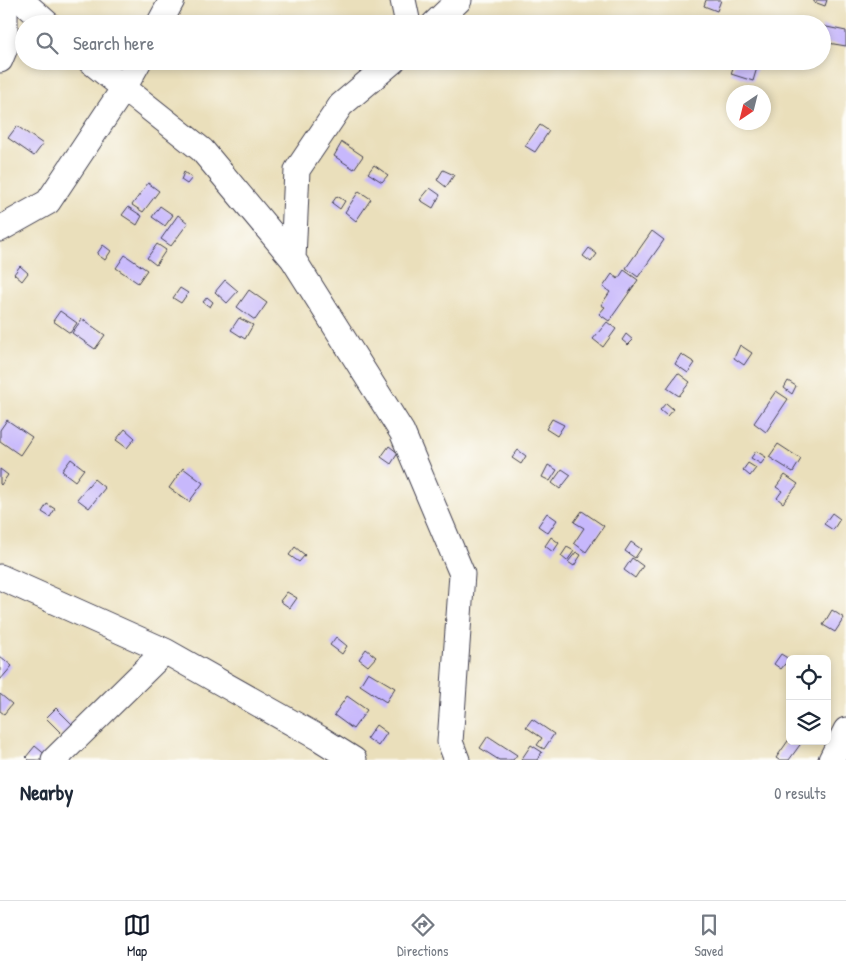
<!DOCTYPE html>
<html lang="en">
<head>
<meta charset="utf-8">
<style>
	body { margin:0; font-family:"Patrick Hand",sans-serif; background:#f2f2f3; color:#1f2937 }
	.controls { position:absolute; right:15px; bottom:15px; display:grid; overflow:hidden; border-radius:8px; box-shadow:0 2px 8px #0003 }
	.controls button { width:45px; height:45px; display:grid; place-items:center; padding:0; border:0; border-bottom:1px solid #e0e1e3; background:#fff; color:#1f2937; font:25px sans-serif }
	.compass { position:absolute; left:726px; top:85px; width:45px; height:45px; border-radius:50%; background:#fff; box-shadow:0 2px 8px #0003; rotate:215deg }
	.list { margin:0; padding:0; list-style:none }
	h2 { display:flex; justify-content:space-between; align-items:center; height:65px; margin:0; padding:0 20px; font-size:21px }
	h2 small { font-size:16px; font-weight:400; color:#747a83 }
	.icon { flex:none; width:28px; height:28px; fill:none; stroke:currentColor; stroke-width:2; stroke-linecap:round; stroke-linejoin:round }
	.map { position:relative; flex:none; width:846px; height:760px; overflow:hidden }
	.search { position:absolute; background:#fff; box-shadow:0 2px 8px #0003; left:15px; right:15px; top:15px; height:55px; display:flex; align-items:center; gap:12px; box-sizing:border-box; padding:0 18px; border-radius:28px; color:#747a83; font-size:19px }
	.sheet { height:140px; background:#fff }
	nav { display:flex; justify-content:space-around; align-items:center; box-sizing:border-box; height:70px; border-top:1px solid #e0e1e3; background:#fff; font-size:14px; color:#747a83 }
	nav a { display:grid; justify-items:center; gap:2px }
	nav .on { color:#111827 }
	.map>svg:first-child { display:block }
	.building { fill:#c7b8fc }
	.lines { fill:none; stroke-linecap:round; stroke-linejoin:round }
	.minor-casing { stroke:#403e4e; stroke-width:27 }
	.minor { stroke:#fff; stroke-width:25 }
</style>
</head>
<body>
<div class="map">
<svg width="846" height="760" viewBox="0 0 846 760">
	<rect width="100%" height="100%" fill="#fdfcf7"/>
	<filter id="ink" filterUnits="userSpaceOnUse"><feTurbulence type="fractalNoise" baseFrequency=".02" numOctaves="2"/><feDisplacementMap in="SourceGraphic" scale="10" xChannelSelector="R" yChannelSelector="G"/><feConvolveMatrix kernelMatrix="1 2 1 2 8 2 1 2 1" color-interpolation-filters="sRGB"/></filter>
	<filter id="wash" filterUnits="userSpaceOnUse"><feTurbulence type="fractalNoise" baseFrequency=".0096" numOctaves="4" result="noise"/><feDisplacementMap in="SourceGraphic" scale="20" xChannelSelector="R" yChannelSelector="G"/><feGaussianBlur stdDeviation="1.12" result="paint"/><feColorMatrix in="noise" values="0 0 0 0 0 0 0 0 0 0 0 0 0 0 0 0 0 1.4 0 .05"/><feComposite in="paint" operator="in"/></filter>
	<g filter="url(#wash)">
		<rect width="100%" height="100%" fill="#eadfbb"/>
		<g id="blocks">
			<path class="building" d="M706,0H721L717,11L704,6Z
				M814,0H827L825,6L814,2Z
				M280,15L289,20L287,24H274Z
				M822,26L846,31V46L822,42Z
				M735,61L742,63L743,61H759L753,81L731,74Z
				M540,125L549,131L535,152L525,146Z
				M17,126L43,144L34,156L8,138Z
				M342,142L363,156L354,169L334,156Z
				M374,165L388,175L382,182L368,173Z
				M443,170L454,175L446,187L437,180Z
				M184,172L192,178L187,184L181,180Z
				M148,183L159,191L143,212L132,205Z
				M430,188L440,195L433,208L420,200Z
				M359,191L371,199L356,221L345,212Z
				M337,196L345,201L340,209L332,203Z
				M160,206L173,215L165,226L152,217Z
				M128,207L142,216L137,225L122,215Z
				M178,215L188,223L171,246L161,239Z
				M652,231L664,240L638,277L626,268Z
				M157,244L166,250L156,265L147,258Z
				M103,245L111,251L105,260L97,254Z
				M589,248L597,254L591,262L583,256Z
				M125,255L147,270L138,283L116,268Z
				M20,266L28,273L22,281L14,274Z
				M624,270L638,280L609,321L599,314L605,307L601,305L610,292L603,287L612,274L618,279Z
				M225,280L238,291L227,303L215,292Z
				M180,288L188,293L181,303L173,298Z
				M249,290L267,303L255,320L237,307Z
				M207,297L213,302L210,307L203,302Z
				M60,311L77,323L70,333L53,321Z
				M239,318L253,325L245,339L231,330Z
				M82,319L105,335L95,349L72,333Z
				M607,322L616,329L603,347L593,339Z
				M626,334L633,340L628,345L622,340Z
				M740,345L752,353L744,365L734,358Z
				M681,354L695,363L688,373L675,364Z
				M678,373L690,382L679,396L667,388Z
				M788,381L796,386L792,394L784,388Z
				M776,391L788,399L766,432L754,423Z
				M666,403L673,409L667,416L660,410Z
				M552,419L564,425L557,436L546,429Z
				M7,420L32,437L20,455L0,441V430Z
				M125,429L135,438L127,448L116,440Z
				M778,444L801,459L793,472L769,457Z
				M389,446L398,453L391,464L381,457Z
				M518,450L526,456L521,464L512,458Z
				M756,451L766,457L761,464L751,458Z
				M71,459L84,469L75,481L62,471Z
				M748,463L756,468L750,476L743,470Z
				M548,465L557,470L550,481L542,477Z
				M183,468L203,483L189,502L169,488Z
				M0,469L8,475L1,485L0,484Z
				M562,469L571,475L560,489L552,483Z
				M785,475L798,484L783,503L777,498L782,491L776,487Z
				M94,479L105,488L89,508L77,499Z
				M47,504L55,509L50,517L42,512Z
				M582,511L604,526L586,552L574,543L584,528L574,522Z
				M547,513L557,520L548,533L538,526Z
				M832,513L840,519L833,530L824,524Z
				M551,537L559,543L553,552L545,546Z
				M631,542L641,549L635,558L625,551Z
				M295,547L305,555L299,562L289,555Z
				M567,547L574,551L567,561L561,556Z
				M576,552L581,555L574,566L568,562Z
				M632,558L643,566L635,578L624,570Z
				M287,592L297,598L290,608L280,601Z
				M832,610L844,618L835,632L823,625Z
				M336,637L347,646L342,654L330,645Z
				M366,649L376,657L368,666L359,659Z
				M781,654L789,659L781,669L774,664Z
				M0,656L12,666L0,680Z
				M368,672L395,688L386,702L360,685Z
				M0,694L12,704L4,714L0,711Z
				M347,696L367,710L353,729L334,715Z
				M56,708L75,727L65,737L46,718Z
				M532,719L554,734L544,749L537,745L542,738L526,727Z
				M376,725L387,733L378,746L367,738Z
				M488,736L517,755L513,760H499L480,748Z
				M790,738V741L802,742L789,760H779L776,758Z
				M531,745L542,752L537,760H521Z
				M35,746L47,756L44,760H29L26,757Z"/>
		</g>
	</g>
	<g filter="url(#ink)">
		<use href="#blocks" fill-opacity="0" stroke="#403e4e" stroke-width="1"/>
		<g class="lines">
			<defs>
				<path id="minor" d="M21,0L48,24
					M403,0L408,24
					M159,24L172,0
					M434,24L459,0
					M0,60L5,48V0
					M90,61L202,150L293,259
					M393,61L341,105L297,170L293,259L402,432L462,574L450,742L457,760
					M0,229L48,202L124,88L139,61
					M0,577L165,651L54,760
					M165,651L319,738L354,760
					M831,760L846,730"/>
			</defs>
			<use href="#minor" class="minor-casing"/>
			<use href="#minor" class="minor"/>
		</g>
	</g>
</svg>
<div class="controls">
<button><svg class="icon" aria-label="locate" viewBox="0 0 24 24"><circle cx="12" cy="12" r="6"/><path d="M12 2v4M12 18v4M2 12h4M18 12h4"/></svg></button>
<button><svg class="icon" aria-label="layers" viewBox="0 0 24 24"><path d="M12 4l9 5-9 5-9-5zM3 14l9 5 9-5"/></svg></button>
</div>
<svg class="compass" viewBox="-18 -18 36 36"><path d="M0-13l5 13h-10z" fill="#e53935"/><path d="M0 13l5-13h-10z" fill="#747a83"/></svg>
<div class="search"><svg class="icon" aria-label="search" viewBox="0 0 24 24"><circle cx="10" cy="10" r="6"/><path d="M15 15l6 6"/></svg>Search here</div>
</div>
<section class="sheet">
<h2>Nearby<small>0 results</small></h2>
<ul class="list">
</ul>
</section>
<nav>
<a class="on"><svg class="icon" aria-label="map" viewBox="0 0 24 24"><path d="M3 6l6-2 6 2 6-2v14l-6 2-6-2-6 2zM9 4v14M15 6v14"/></svg>Map</a>
<a><svg class="icon" aria-label="directions" viewBox="0 0 24 24"><path d="M12 3l9 9-9 9-9-9zM9 14v-3h6M13 9l2 2-2 2"/></svg>Directions</a>
<a><svg class="icon" aria-label="saved" viewBox="0 0 24 24"><path d="M7 4h10v16l-5-4-5 4z"/></svg>Saved</a>
</nav>
</body>
</html>
